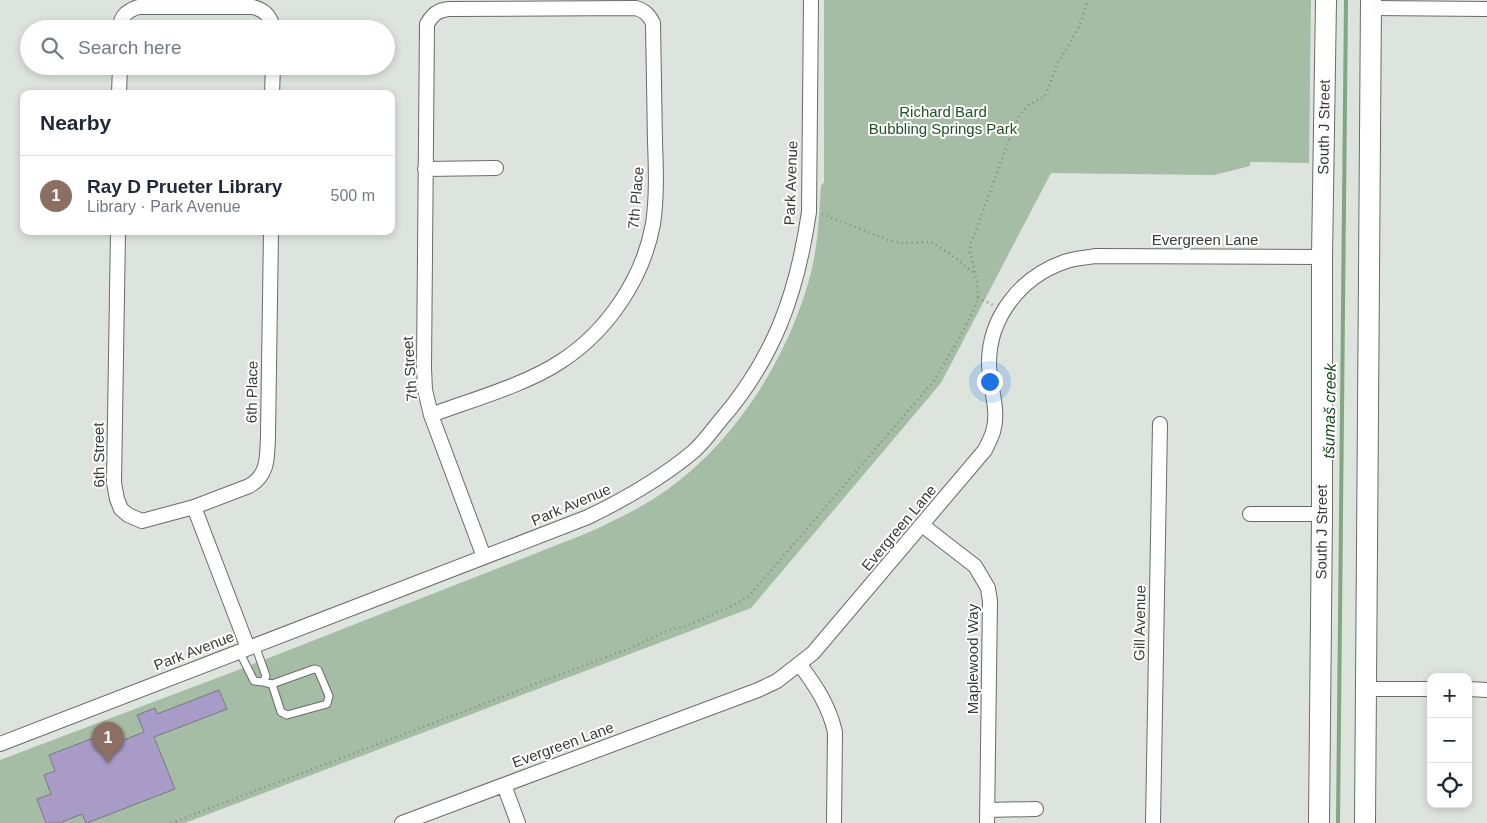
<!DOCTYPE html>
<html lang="en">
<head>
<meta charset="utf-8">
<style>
	body { margin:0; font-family:Arial,sans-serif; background:#f2f2f3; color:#1f2937 }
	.controls { position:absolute; right:15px; bottom:15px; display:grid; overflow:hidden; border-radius:10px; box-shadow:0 2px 8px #0003 }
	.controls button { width:45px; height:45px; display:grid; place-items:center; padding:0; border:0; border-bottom:1px solid #e0e1e3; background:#fff; color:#1f2937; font:25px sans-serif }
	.you { position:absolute; left:989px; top:381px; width:18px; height:18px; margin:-12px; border:4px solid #fff; border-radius:50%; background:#1a73e8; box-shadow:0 0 0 8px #1a73e833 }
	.badge { display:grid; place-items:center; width:32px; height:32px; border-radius:50%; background:#111827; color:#fff; font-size:16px; font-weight:700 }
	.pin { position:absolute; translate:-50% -41px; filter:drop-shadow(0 1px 2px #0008) }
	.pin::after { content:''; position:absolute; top:26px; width:18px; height:15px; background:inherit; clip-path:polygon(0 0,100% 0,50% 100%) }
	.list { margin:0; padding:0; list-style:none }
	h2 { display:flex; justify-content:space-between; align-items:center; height:65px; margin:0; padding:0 20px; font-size:21px }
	h2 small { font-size:16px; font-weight:400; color:#747a83 }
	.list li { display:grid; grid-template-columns:32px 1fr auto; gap:15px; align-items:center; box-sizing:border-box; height:80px; padding:0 20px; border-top:1px solid #e0e1e3 }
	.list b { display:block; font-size:19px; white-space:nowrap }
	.list p { margin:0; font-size:16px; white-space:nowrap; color:#747a83 }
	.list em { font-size:16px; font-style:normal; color:#747a83 }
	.icon { flex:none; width:28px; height:28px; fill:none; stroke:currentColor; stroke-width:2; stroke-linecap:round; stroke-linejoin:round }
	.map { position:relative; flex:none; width:1487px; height:823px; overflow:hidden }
	.search { position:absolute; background:#fff; box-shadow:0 2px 8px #0003; left:20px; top:20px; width:375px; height:55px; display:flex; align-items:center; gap:12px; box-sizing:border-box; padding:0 18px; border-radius:28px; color:#747a83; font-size:19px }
	.panel { position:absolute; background:#fff; box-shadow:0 2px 8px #0003; left:20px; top:90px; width:375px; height:145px; border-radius:10px }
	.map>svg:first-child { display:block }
	.green { fill:#a5bca5 }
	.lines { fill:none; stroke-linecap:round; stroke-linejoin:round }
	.stream { stroke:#82a582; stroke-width:4 }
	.building { fill:#a89bc7; stroke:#7a7880 }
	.lane-casing { stroke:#676d67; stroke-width:9 }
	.street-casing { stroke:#676d67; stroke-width:16 }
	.secondary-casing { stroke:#676d67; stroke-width:22 }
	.path { stroke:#858985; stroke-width:2.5; stroke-dasharray:1 4; stroke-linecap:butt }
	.lane { stroke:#fff; stroke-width:7 }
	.street { stroke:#fff; stroke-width:14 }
	.secondary { stroke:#fff; stroke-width:20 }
	.labels { text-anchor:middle; stroke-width:4; stroke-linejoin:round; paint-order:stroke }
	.park-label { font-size:15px; fill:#1d5123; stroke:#fff }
	.street-label { font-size:15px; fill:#393b39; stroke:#fff }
	.water-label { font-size:16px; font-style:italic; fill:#144a1b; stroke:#fff }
</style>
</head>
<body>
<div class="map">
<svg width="1487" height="823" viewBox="0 0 1487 823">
	<rect width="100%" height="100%" fill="#dde3dd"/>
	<path class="green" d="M824,0H1311L1309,163L1250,162V166L1214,175L1051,173L941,383L751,608L185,823H0V760L246,667L585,534C607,524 629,514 650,501C729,453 788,361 811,273C818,245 819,215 821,186L824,182Z"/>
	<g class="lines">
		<path class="stream" d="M1338,823L1346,0"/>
	</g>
	<path class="building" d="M219,690L227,709L154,737L175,789L87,823H86L82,814L60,823H46L37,799L51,794L44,775L55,771L49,755L104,734L109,746L144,732L137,715L155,708L157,714Z"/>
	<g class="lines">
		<defs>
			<path id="lane" d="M239,651L254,681L263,682L266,676L255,645
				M263,682L272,684L314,669L318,670L329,696L327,704L287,715L281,712L272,684"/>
			<path id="street" d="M1371,8L1487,9
				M120,29C120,16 127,11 138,7H253C265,10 271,16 273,29
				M119,94L120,66
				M272,94L273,66
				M425,169L496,168
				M118,231L114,483L117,499L121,509L128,515L142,521L194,507L249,486C269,475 267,456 268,436L271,231
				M431,415C471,400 525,385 560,362C607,332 643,279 653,224C657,197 656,169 655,141C654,102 654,63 653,23C649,15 645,11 636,8L449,9C438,10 433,14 427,24L424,368L425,390L431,415L484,557
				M194,507L248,648
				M1250,514H1322
				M922,525L975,566L988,588L990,601L987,823
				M800,665C816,686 829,706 835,732L834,823
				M1366,689H1431
				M1468,689L1487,690
				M0,744L588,517C625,499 662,478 694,451C703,443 711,432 719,422C774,359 797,294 809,212L811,0
				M504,785L518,823
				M987,810L1036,809
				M402,823L758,690L777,681L813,653L985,450C988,444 991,438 993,432C1000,410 989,386 989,363C989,317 1021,277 1064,262C1074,258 1085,258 1095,256L1322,257
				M1153,823L1160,424"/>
			<g id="secondary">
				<path id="s1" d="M1319,823L1322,514V257L1326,0"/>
				<path d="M1365,823L1371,0"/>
			</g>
		</defs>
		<use href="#lane" class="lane-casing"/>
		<use href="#street" class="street-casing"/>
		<use href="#secondary" class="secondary-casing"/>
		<path class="path" d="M822,214L888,240L901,243L931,242L949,253L973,272
			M978,298L993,305
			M171,823L638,645L666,631L686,626L734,605L749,596L933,382C943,366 978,310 978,294C978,280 973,265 970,252V246L1015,124L1023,111L1029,105L1045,96L1047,92L1058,62L1070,44L1080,24L1088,0"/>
		<use href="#lane" class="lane"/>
		<use href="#street" class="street"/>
		<use href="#secondary" class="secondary"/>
	</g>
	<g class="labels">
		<g class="park-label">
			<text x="943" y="117">Richard Bard<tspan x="943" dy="17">Bubbling Springs Park</tspan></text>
		</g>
		<g class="street-label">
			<text dy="5" stroke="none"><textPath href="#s1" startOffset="696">South J Street</textPath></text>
			<text transform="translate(791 183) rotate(-88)" y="5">Park Avenue</text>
			<text transform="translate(636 198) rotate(-85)" y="5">7th Place</text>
			<text x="1205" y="245">Evergreen Lane</text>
			<text transform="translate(410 369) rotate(-94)" y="5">7th Street</text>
			<text transform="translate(252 392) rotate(-89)" y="5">6th Place</text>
			<text transform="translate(99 455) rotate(-91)" y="5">6th Street</text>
			<text transform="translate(571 505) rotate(-23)" y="5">Park Avenue</text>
			<text transform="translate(899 528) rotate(-50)" y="5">Evergreen Lane</text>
			<text dy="5" stroke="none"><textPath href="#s1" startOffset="291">South J Street</textPath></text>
			<text transform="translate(1140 623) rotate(-89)" y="5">Gill Avenue</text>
			<text transform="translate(194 651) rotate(-21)" y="5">Park Avenue</text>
			<text transform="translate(973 659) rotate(-90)" y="5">Maplewood Way</text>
			<text transform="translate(563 745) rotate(-20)" y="5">Evergreen Lane</text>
		</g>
		<g class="water-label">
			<text transform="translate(1329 411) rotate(-89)" y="6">tšumaš creek</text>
		</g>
	</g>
</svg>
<div class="controls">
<button>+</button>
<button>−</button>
<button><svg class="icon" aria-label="locate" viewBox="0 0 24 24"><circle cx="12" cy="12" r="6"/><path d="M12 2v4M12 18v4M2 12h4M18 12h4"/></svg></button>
</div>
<div class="you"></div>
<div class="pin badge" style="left:108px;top:763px;background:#8d6e63">1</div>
<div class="search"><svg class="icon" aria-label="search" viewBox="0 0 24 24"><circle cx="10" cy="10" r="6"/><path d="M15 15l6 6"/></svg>Search here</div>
<section class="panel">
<h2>Nearby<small></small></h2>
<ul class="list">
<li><span class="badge" style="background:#8d6e63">1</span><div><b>Ray D Prueter Library</b><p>Library · Park Avenue</p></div><em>500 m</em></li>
</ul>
</section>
</div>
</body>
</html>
